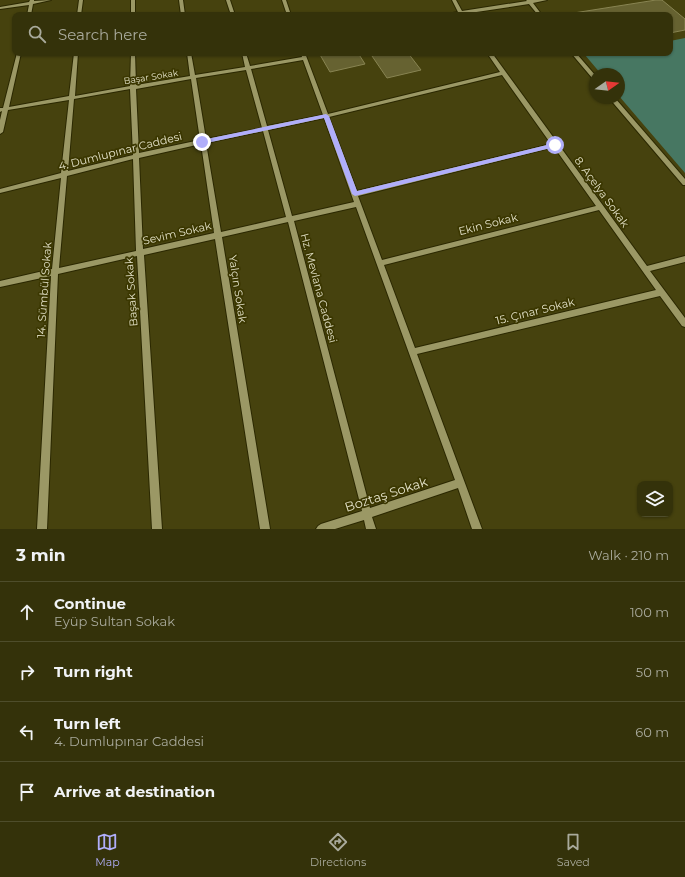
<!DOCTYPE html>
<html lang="en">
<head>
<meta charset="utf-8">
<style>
	body { margin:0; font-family:Montserrat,sans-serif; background:#3f3e18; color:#f1f3f6 }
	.controls { position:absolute; right:12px; bottom:12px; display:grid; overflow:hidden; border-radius:8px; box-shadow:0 1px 3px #0004 }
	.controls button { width:36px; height:36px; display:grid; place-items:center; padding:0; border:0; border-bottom:1px solid #4e4d2b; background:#34320a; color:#f1f3f6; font:20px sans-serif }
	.compass { position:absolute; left:589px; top:68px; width:36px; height:36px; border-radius:50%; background:#34320a; box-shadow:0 1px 3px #0004; rotate:76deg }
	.stop { position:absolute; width:12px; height:12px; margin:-9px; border:3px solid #b0aefa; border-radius:50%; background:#fff }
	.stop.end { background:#b0aefa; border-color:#fff; box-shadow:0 1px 4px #0008 }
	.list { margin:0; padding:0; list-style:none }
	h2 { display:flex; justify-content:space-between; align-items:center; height:52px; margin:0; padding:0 16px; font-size:17px }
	h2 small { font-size:13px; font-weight:400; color:#a9aa9c }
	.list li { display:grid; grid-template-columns:26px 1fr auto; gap:12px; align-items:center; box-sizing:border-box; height:60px; padding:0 16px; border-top:1px solid #4e4d2b }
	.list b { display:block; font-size:15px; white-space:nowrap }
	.list p { margin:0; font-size:13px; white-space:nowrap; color:#a9aa9c }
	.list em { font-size:13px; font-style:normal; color:#a9aa9c }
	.icon { flex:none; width:22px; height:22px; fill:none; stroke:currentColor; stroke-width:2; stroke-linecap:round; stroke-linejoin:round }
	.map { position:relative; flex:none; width:685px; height:529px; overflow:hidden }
	.search { position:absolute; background:#34320a; box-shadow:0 1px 3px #0004; left:12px; right:12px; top:12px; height:44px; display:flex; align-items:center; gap:10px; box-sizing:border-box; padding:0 14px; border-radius:8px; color:#a9aa9c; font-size:15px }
	.sheet { height:292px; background:#34320a }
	nav { display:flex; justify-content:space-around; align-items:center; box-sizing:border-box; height:56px; border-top:1px solid #4e4d2b; background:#34320a; font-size:11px; color:#a9aa9c }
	nav a { display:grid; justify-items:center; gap:2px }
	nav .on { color:#b0aefa }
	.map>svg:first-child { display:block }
	.green { fill:#477762 }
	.building { fill:#666231; stroke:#888452 }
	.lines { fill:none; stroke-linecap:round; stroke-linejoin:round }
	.minor-casing { stroke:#2b2801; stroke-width:2 }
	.minor { fill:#9b9865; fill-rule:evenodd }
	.route { fill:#b0aefa }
	.labels { text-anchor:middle; stroke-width:3.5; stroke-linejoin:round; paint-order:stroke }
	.far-street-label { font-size:9px; fill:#e2e0c6; stroke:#3b3700 }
	.street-label { font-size:11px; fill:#e2e0c6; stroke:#3b3700 }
	.near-street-label { font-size:13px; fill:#e2e0c6; stroke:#3b3700 }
</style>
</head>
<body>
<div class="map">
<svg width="685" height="529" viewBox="0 0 685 529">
	<rect width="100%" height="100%" fill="#46420e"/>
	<path class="green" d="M685,38V173L619,96V74H601L585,55L598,53H670V41Z"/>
	<path class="building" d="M656,0H662L685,19V30L670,33V15H561Z
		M319,53H358L365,64L330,72Z
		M386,53H408L421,70L387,78L372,56Z"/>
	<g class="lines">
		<defs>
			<path id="minor" d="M30,0H34V1L51,0L33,4L31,15H27L29,5L0,9V7L29,2Z
				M79,0H83L81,15H77Z
				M131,0H135V15H131Z
				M179,0H183L185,15H181Z
				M226,0H230L235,15H231Z
				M282,0H286L291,15H287Z
				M452,0H456L462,11L527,1L526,0H547L533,3L542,15H538L529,4L463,14V15H442L458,12Z
				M17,53H21L9,107L69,96L74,53H78L75,96L130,86L131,53H135L136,85L190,76L187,53H191L195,75L245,67L242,53H246L250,66L302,57L301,53H305L328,114L500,72L487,53H492L647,266L685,256V262L650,271L685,318V327L682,326L660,296L417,354L482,529H472L458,488L372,517L376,529H366L364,520L335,529H316L318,526L321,524L362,511L288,222L222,237L270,529H260L215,239L144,255L162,529H152L137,256L58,274L47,529H37L51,276L0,287V281L52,269L61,178L0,193V189L61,173L69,100L8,110L3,132L0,134V120L2,111L0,112V108H3ZM303,60L323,115L267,126L251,69ZM246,70L262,128L206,139L196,78ZM502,75L551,144L357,191L329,117ZM191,79L200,140L139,153L136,89ZM130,89L133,155L68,171L74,99ZM324,118L354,202L292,216L268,130ZM263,131L286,217L221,232L206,143ZM201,144L214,233L143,249L139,158ZM554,147L596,206L382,260L358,196ZM133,159L136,251L59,268L67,176ZM356,207L455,480L370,508L294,221ZM599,210L656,290L415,348L384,265Z
				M571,53H576L595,75V80L593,79Z
				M609,98H615L685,179V185H683Z"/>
		</defs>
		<use href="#minor" class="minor-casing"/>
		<use href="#minor" class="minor"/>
	</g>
	<path class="route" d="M326,114L329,116L357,191L555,143L558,145L555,147L355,196L352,194L324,118L202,144L200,142L202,140Z"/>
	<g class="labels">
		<g class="far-street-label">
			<text transform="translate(151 77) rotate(-9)" y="3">Başar Sokak</text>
		</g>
		<g class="street-label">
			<text transform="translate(120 151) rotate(-14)" y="4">4. Dumlupınar Caddesi</text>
			<text transform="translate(602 192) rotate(54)" y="4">8. Açelya Sokak</text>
			<text transform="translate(488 224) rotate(-14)" y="4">Ekin Sokak</text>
			<text transform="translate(177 233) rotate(-13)" y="4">Sevim Sokak</text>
			<text transform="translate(319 288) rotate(75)" y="4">Hz. Mevlana Caddesi</text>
			<text transform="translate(238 289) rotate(81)" y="4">Yalçın Sokak</text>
			<text transform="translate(44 290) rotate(-86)" y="4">14. Sümbül Sokak</text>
			<text transform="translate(131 292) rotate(-94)" y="4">Başak Sokak</text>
			<text transform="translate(535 311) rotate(-14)" y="4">15. Çınar Sokak</text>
		</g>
		<g class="near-street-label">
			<text transform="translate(386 494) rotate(-18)" y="5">Boztaş Sokak</text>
		</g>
	</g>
</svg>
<div class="controls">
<button><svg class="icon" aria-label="layers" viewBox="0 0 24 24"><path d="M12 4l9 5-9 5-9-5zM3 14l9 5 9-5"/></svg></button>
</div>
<svg class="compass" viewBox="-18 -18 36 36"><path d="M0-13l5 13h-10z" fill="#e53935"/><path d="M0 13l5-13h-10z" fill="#a9aa9c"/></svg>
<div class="stop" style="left:555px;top:145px"></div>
<div class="stop end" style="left:202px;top:142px"></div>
<div class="search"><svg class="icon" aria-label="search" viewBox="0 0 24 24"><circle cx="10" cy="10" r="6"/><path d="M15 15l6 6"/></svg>Search here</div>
</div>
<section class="sheet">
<h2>3 min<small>Walk · 210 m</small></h2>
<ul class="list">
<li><svg class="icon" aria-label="ahead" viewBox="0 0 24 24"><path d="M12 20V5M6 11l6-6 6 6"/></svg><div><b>Continue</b><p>Eyüp Sultan Sokak</p></div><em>100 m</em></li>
<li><svg class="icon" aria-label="right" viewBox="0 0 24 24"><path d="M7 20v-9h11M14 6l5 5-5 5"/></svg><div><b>Turn right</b></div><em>50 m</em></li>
<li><svg class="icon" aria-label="left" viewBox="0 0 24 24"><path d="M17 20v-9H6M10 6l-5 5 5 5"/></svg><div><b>Turn left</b><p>4. Dumlupınar Caddesi</p></div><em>60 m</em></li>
<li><svg class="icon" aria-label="arrive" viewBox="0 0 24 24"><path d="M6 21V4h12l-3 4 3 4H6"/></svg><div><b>Arrive at destination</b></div></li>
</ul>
</section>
<nav>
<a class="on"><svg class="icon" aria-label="map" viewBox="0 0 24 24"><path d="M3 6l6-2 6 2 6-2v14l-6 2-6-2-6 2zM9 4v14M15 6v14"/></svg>Map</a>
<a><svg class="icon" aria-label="directions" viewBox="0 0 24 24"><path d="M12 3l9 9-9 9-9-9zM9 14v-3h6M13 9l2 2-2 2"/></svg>Directions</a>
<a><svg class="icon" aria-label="saved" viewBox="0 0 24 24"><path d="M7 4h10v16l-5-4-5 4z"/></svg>Saved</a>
</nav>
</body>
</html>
